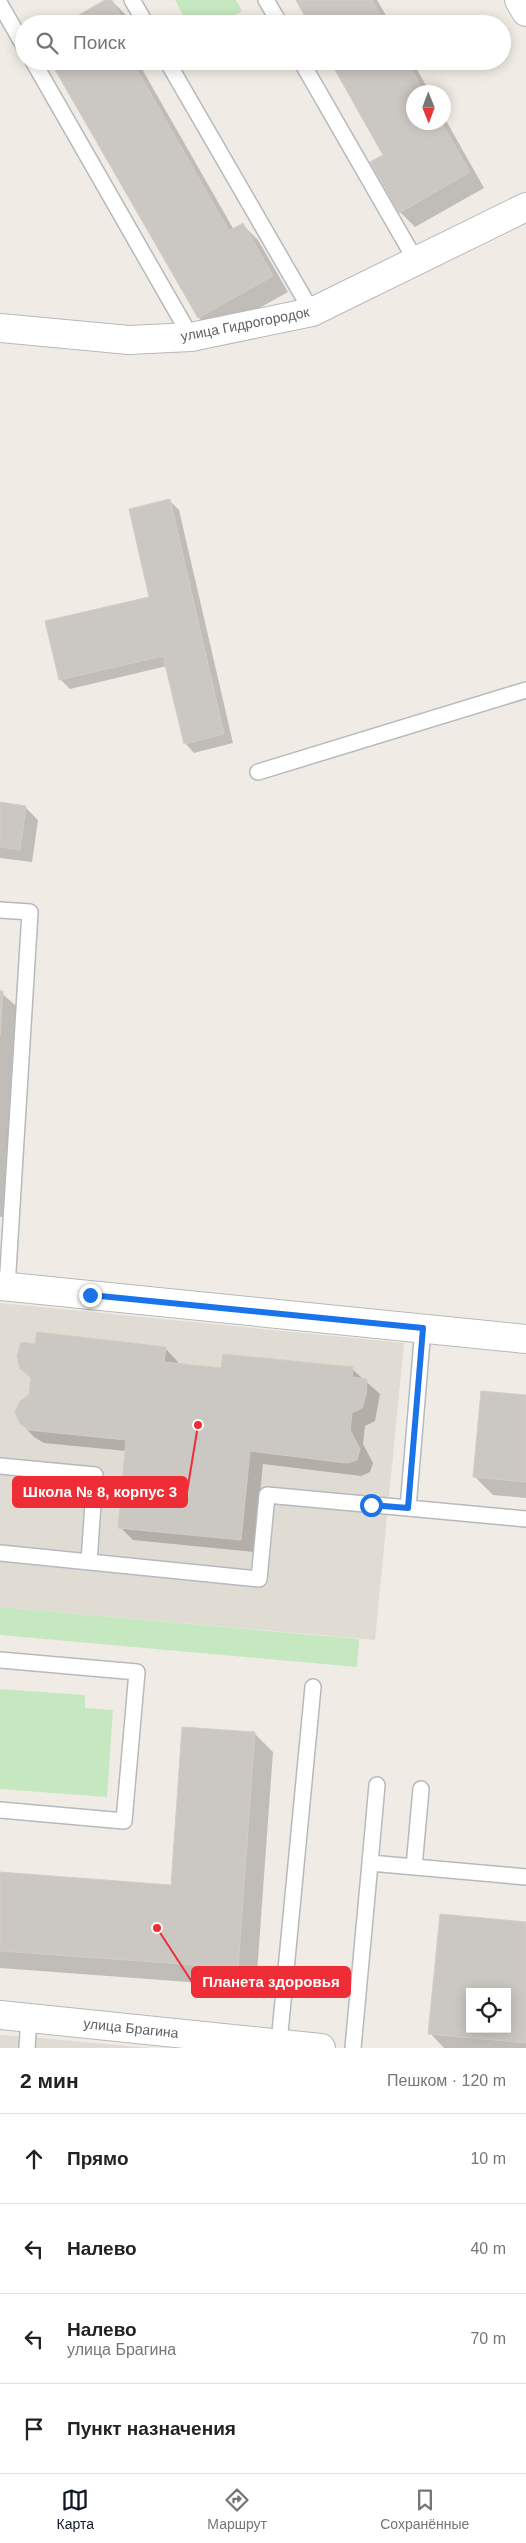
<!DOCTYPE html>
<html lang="ru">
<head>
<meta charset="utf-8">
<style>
	body { margin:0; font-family:Helvetica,sans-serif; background:#f6f6f6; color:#222 }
	.controls { position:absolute; right:15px; bottom:15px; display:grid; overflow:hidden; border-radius:0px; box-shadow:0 2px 12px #0003 }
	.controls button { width:45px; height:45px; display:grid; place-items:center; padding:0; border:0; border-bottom:1px solid #e0e0e0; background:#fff; color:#222; font:25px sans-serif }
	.compass { position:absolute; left:406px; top:85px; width:45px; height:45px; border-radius:50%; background:#fff; box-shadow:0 2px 12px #0003; rotate:179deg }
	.stop { position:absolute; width:15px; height:15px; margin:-11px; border:4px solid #1a73e8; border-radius:50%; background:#fff }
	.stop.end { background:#1a73e8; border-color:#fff; box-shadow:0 1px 5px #0008 }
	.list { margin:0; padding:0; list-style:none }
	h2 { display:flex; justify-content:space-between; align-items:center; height:65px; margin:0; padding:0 20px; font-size:21px }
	h2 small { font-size:16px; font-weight:400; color:#767676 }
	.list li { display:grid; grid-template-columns:32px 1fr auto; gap:15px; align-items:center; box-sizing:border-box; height:90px; padding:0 20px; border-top:1px solid #e0e0e0 }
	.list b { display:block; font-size:19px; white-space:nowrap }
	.list p { margin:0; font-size:16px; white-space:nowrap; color:#767676 }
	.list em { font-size:16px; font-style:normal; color:#767676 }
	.icon { flex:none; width:28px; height:28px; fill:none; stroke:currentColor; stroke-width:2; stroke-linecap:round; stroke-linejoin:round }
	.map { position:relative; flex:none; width:526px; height:2048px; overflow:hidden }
	.search { position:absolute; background:#fff; box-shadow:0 2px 12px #0003; left:15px; right:15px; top:15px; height:55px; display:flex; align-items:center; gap:12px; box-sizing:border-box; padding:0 18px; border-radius:28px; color:#767676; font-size:19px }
	.sheet { height:425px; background:#fff }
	nav { display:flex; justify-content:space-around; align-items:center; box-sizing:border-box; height:70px; border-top:1px solid #e0e0e0; background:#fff; font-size:14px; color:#767676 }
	nav a { display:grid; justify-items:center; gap:2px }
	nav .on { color:#111827 }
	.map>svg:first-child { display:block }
	.education { fill:#e0dbd3 }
	.green { fill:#c6e8c1 }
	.shadow { fill:#0003; fill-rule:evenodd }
	.building { fill:#cbc7c3; stroke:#d5cdc3; fill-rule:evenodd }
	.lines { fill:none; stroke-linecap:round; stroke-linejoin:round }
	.lane-casing { stroke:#b6b9bd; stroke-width:18 }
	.street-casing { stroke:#b6b9bd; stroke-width:30 }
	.lane { stroke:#fff; stroke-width:15 }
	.street { stroke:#fff; stroke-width:28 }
	.route { stroke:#1a73e8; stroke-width:6 }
	.labels { text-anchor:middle; stroke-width:4; stroke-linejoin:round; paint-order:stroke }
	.street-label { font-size:14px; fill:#5d6266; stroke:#fff }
	.leader { fill:none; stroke:#ef2d37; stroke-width:2 }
	.callout-dot { fill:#ef2d37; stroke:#fff; stroke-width:2 }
	.callout { fill:#ef2d37; stroke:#ef2d37; stroke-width:2 }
	.callout-label { font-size:15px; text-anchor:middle; font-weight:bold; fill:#fff }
</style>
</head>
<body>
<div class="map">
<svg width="526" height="2048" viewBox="0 0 526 2048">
	<rect width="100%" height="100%" fill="#f0ece5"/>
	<path class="education" d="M0,1303L404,1343L375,1640L0,1607Z
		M0,2035L28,2037L151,2048H0Z"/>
	<path class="green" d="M175,0H236L242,11L220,24H188Z
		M0,1607L359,1639L357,1667L0,1635Z
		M0,1689L85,1695V1708L113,1710L107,1797L0,1789Z"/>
	<path class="shadow" d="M107,0H111L125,14L131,24H66Z
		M297,0H377L391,24H310Z
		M51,61H152L153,63L142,69L234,230L243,225L258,240L288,292L215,333L199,318Z
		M332,61H412L430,92H414V122H444V117L484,188L415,227L400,212L385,155Z
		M169,500L179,510L233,743L194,753L185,743L167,666L70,689L60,679L151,598Z
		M0,804L25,807L38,820L32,862L0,858Z
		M0,992L22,1011L7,1216L0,1217Z
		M165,1348L178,1362V1365L222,1369H352L380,1394L375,1421L365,1426L363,1444L373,1463L370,1472L361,1476L263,1464L254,1552L133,1540L120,1527L126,1451L44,1443L34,1437L21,1423L30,1396L32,1379L21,1368Z
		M526,1396V1498L493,1495L474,1476Z
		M254,1733L273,1752L256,1987L0,1968V1874L172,1886Z
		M526,1924V2048H444L430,2033ZM470,1992H507V2029H470Z"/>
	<path class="building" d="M105,0H112L125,24H63Z
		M296,0H372L385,24H309Z
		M50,61H132L229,231L243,223L273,276L198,318Z
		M330,61H407L424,92H414V122H441L470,172L399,213L370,162L383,155Z
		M170,499L224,734L184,744L163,656L59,680L45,621L149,597L129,509Z
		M0,802L26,806L20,850L0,847Z
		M0,991H3L0,1036Z
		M37,1332L166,1347L164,1362L221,1368L223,1354L353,1367L352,1377L367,1379L366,1395L362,1408L352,1413L350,1430L360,1449L357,1460L347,1463L250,1451L241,1540L118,1528L126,1440L29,1430L20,1424L15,1412L20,1401L29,1395L31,1377L20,1369L17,1356L21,1342L35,1344Z
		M481,1391L526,1395V1482L473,1477Z
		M182,1727L255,1732L238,1968L0,1951V1872L171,1885Z
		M440,1914L526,1922V2043L428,2034ZM470,1992H507V2029H470Z"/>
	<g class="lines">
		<defs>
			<path id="lane" d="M132,0L146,24
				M266,0L280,24
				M0,4L24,46
				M33,61L191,337
				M167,61L312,312
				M301,61L416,261
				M258,772L526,690
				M0,910L30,912L7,1287
				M423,1328L408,1508L526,1519
				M0,1466L95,1475L89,1562
				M0,1553L259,1579L267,1495L408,1508
				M0,1660L137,1672L124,1821L0,1810
				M370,1863L377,1785
				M414,1867L421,1789
				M279,2043L313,1687
				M27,2048L29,2018
				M353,2048L370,1863L526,1877"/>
			<path id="street" d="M519,0L526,12
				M0,328L129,340L191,337L312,312L526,207
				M0,1286L526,1339
				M0,2015L321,2048"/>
		</defs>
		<use href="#lane" class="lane-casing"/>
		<use href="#street" class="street-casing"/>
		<use href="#lane" class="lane"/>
		<use href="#street" class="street"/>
	</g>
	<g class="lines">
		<path class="route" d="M90,1295L423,1328L408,1508L371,1505"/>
	</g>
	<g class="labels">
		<g class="street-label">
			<text transform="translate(245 324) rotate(-11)" y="5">улица Гидрогородок</text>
			<text transform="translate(131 2028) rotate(6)" y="5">улица Брагина</text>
		</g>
	</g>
	<path class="leader" d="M198 1425L187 1492M157 1928L192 1982"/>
	<g class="callout-dot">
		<circle cx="198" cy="1425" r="5"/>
		<circle cx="157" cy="1928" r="5"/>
	</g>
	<g class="callout">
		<rect x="13" y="1477" width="174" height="30" rx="5"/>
		<rect x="192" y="1967" width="158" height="30" rx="5"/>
	</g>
	<g class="callout-label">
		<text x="100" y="1497">Школа № 8, корпус 3</text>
		<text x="271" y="1987">Планета здоровья</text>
	</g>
</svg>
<div class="controls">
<button><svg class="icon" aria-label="locate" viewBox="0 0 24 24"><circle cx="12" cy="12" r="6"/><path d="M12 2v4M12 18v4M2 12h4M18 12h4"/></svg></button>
</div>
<svg class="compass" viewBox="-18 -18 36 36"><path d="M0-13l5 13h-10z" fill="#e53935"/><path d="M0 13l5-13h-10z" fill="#767676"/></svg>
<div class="stop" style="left:371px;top:1505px"></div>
<div class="stop end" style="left:90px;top:1295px"></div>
<div class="search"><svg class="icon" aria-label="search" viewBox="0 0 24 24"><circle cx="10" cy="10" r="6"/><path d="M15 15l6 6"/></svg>Поиск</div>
</div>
<section class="sheet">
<h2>2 мин<small>Пешком · 120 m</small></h2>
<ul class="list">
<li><svg class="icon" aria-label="ahead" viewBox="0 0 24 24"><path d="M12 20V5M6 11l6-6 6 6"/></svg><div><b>Прямо</b></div><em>10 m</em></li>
<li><svg class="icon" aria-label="left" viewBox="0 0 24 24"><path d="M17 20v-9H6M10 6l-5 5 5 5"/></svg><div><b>Налево</b></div><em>40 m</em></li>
<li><svg class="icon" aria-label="left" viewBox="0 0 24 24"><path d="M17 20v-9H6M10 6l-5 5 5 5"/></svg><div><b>Налево</b><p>улица Брагина</p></div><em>70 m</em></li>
<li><svg class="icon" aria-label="arrive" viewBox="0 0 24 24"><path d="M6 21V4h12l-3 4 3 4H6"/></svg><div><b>Пункт назначения</b></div></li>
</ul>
</section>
<nav>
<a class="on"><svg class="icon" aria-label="map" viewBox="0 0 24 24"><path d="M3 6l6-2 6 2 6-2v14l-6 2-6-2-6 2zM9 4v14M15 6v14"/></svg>Карта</a>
<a><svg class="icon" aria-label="directions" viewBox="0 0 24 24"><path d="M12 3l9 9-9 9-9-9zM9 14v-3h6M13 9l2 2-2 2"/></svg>Маршрут</a>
<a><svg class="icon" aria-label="saved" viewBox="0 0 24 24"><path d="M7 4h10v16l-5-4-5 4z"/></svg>Сохранённые</a>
</nav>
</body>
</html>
